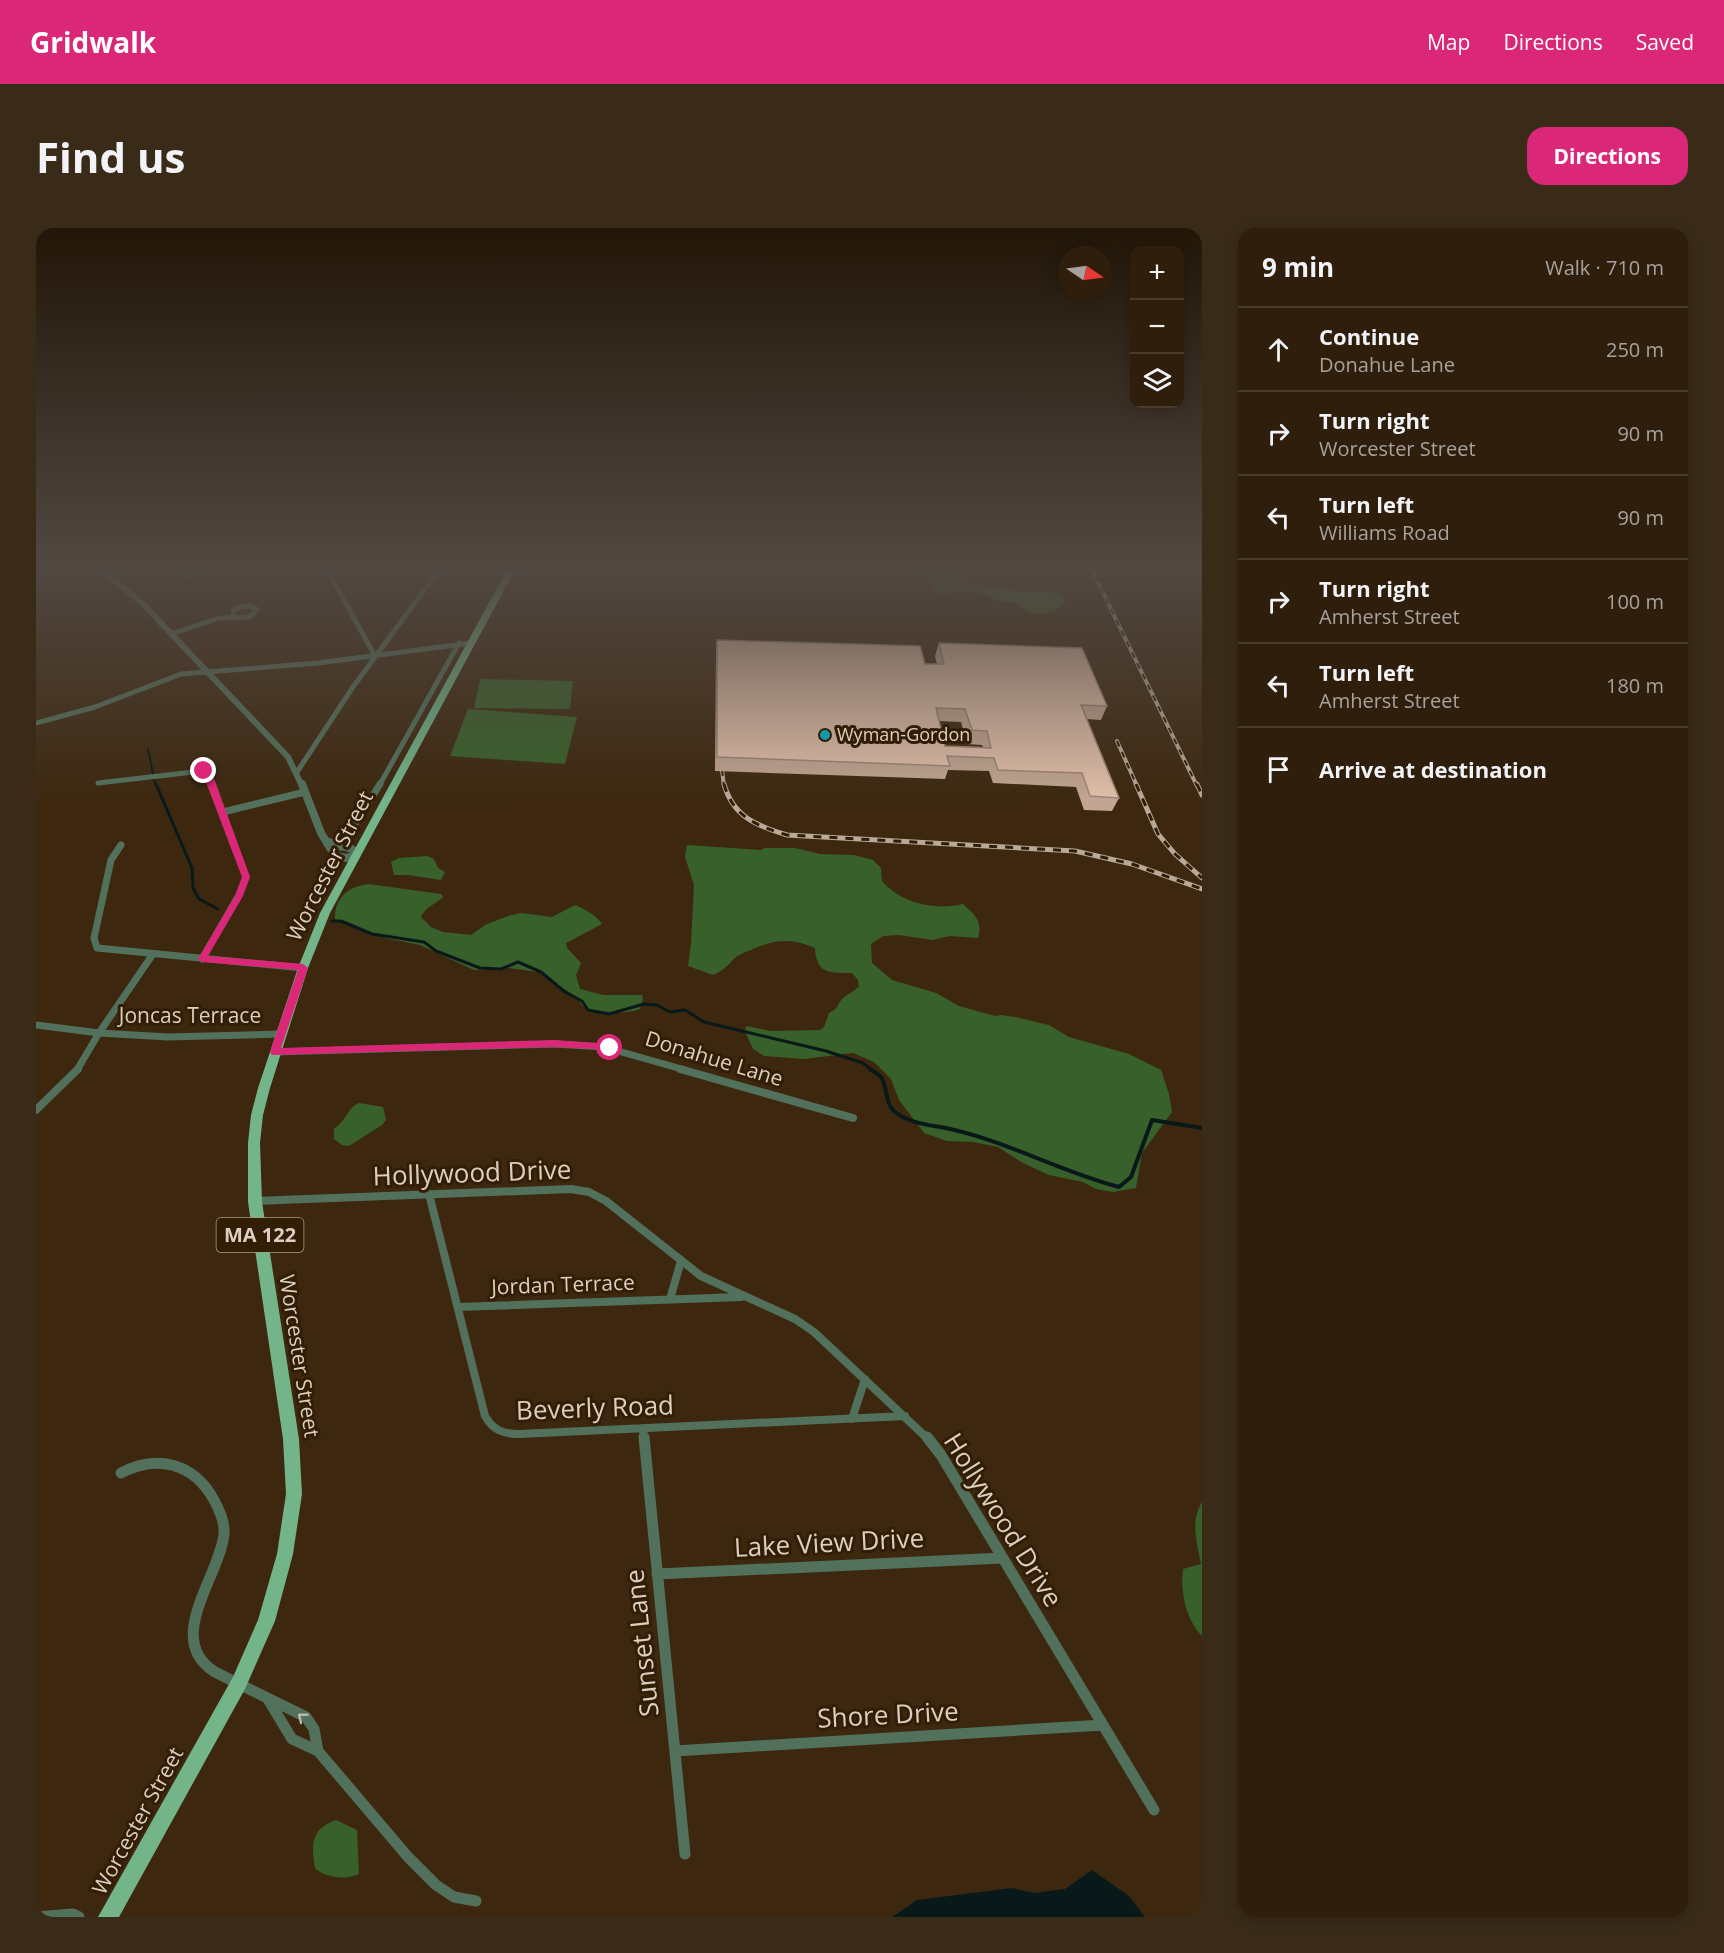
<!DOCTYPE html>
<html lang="en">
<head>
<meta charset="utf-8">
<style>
	body { margin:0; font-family:"Open Sans",sans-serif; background:#3a2b19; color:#f1f3f6 }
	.controls { position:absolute; right:18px; top:18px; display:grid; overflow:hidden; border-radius:12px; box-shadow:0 3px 15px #0003 }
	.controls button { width:54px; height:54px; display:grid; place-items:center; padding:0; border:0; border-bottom:2px solid #493c2c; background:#2e1e0b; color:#f1f3f6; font:30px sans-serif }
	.compass { position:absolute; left:1022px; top:18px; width:54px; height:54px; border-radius:50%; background:#2e1e0b; box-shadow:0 3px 15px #0003; rotate:103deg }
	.stop { position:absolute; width:18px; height:18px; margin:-14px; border:4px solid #db2777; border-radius:50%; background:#fff }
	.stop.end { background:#db2777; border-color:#fff; box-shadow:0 2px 6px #0008 }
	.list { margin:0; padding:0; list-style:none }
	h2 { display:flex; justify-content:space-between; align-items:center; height:78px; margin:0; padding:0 24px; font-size:26px }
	h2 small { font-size:20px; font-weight:400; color:#a7a29d }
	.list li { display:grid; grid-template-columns:39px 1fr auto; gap:18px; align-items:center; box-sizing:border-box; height:84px; padding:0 24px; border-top:2px solid #493c2c }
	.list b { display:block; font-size:22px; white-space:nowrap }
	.list p { margin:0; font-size:20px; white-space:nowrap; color:#a7a29d }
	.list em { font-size:20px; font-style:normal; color:#a7a29d }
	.icon { flex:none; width:33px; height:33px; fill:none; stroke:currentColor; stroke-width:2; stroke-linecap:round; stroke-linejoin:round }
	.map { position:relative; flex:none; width:1166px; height:1689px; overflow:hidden; border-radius:18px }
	header { display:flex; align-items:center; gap:36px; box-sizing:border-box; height:84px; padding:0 30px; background:#db2777; color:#fff }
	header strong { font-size:28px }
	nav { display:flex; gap:33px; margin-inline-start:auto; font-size:21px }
	.intro { display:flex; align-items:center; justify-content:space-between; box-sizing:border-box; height:144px; padding:0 36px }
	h1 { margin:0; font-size:42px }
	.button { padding:15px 27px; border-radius:18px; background:#db2777; color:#fff; font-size:21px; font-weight:700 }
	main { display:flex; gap:36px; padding:0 36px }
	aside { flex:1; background:#2e1e0b; border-radius:18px; box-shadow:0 3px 15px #0003 }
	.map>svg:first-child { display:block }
	.green { fill:#38602a }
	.water { fill:#09191a }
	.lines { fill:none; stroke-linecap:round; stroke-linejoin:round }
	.stream-far2 { stroke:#09191a; stroke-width:2 }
	.stream-far1 { stroke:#09191a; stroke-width:3 }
	.stream { stroke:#09191a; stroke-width:4 }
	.minor-far3 { stroke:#52715c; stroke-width:5 }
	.minor-far2 { stroke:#52715c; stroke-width:7 }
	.minor-far1 { stroke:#52715c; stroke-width:8 }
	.minor { stroke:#52715c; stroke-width:11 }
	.tertiary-far1 { stroke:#52715c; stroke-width:6 }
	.tertiary { stroke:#52715c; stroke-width:8 }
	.primary { fill:#73b489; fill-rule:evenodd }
	.rail-far1-casing { stroke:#b8a999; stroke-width:4 }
	.rail-casing { stroke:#b8a999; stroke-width:5 }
	.rail-far1 { stroke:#321e05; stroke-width:2; stroke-dasharray:6; stroke-linecap:butt }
	.rail { stroke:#321e05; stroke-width:3; stroke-dasharray:8; stroke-linecap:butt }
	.wall { fill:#c2a592; fill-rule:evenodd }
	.building { fill:#e2c0aa; stroke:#9e8677; stroke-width:1.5; fill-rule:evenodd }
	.oneway { stroke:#bab8a8 }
	.route { fill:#db2777 }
	.culture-dot { fill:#0f9aa8; stroke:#321e05; stroke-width:2 }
	.labels { text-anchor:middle; stroke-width:6; stroke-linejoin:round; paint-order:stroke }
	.far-poi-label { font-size:18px; fill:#dccfc1; stroke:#321e05; text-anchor:start }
	.shield { fill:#321e05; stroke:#a99a89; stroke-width:1.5 }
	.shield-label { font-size:20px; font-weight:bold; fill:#dccfc1 }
	.street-label { font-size:21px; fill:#dccfc1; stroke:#321e05 }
	.near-street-label { font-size:26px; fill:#dccfc1; stroke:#321e05 }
</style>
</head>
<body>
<header>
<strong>Gridwalk</strong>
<nav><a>Map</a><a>Directions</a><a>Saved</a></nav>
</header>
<div class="intro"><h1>Find us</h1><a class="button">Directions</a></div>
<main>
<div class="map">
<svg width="1166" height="1689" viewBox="0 0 1166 1689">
	<rect width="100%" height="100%" fill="#3d280f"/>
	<path class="green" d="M144,338H205L193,342L171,341L149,352L146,351V345L142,342Z
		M886,338H902L924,345L926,353L948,358L962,357L978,363L1024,365L1030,375C1016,388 992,389 981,375C973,374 966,375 958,371C949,366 943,363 932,363C918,362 909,370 895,361L901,358L889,352Z
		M444,451L537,453L534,481L438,480Z
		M432,481L541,489L529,536L414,528Z
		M651,617L725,622L729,620H759L784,626L818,627L837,632L845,640L846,653C864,675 900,683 927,676C938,686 947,693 942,710L914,708L896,712L863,707L847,708L835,716L836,735L856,752L900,765L923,778L959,788L965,787L979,789L1013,797L1033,809L1093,826L1125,842L1133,866L1136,884L1106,925L1100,960L1077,964L1060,961L1047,954L1013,947L987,935L962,919L937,914L911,913L888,905L863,872L855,851L838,834L817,825L768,831L728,828L717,821L709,803L710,798L735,803L784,802L788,799L793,785C803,780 800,779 806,771C811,766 818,764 823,758L822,752L816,745C794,745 780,746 779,720C756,710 738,711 715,722C710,724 703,726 699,730C691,738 687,743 677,747L652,738L655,716L658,657L649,629Z
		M391,628L398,631L402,640L409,644L405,652L372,647H358L355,634L363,630Z
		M333,656L405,666L407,669C400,676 389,679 385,689L395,699L407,704L435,707L449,697L472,688L485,685L516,689L539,677C549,681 560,687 566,696L530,715L531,720L545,735L540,747L544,761L567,767H606L607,771L604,781C593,786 558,787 548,779C544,776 543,771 539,768C526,759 514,753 503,744L473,740L438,742L384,717L349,710L299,691C298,670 313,658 333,656Z
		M323,875L347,879L350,892L346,897L313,918L306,917L298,911V901C311,892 311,880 323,875Z
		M1166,1274V1408C1150,1392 1144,1364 1147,1341L1165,1336C1161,1315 1154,1294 1166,1274Z
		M300,1592L321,1602L323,1646C311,1652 289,1650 279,1640C275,1616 275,1601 300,1592Z"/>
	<path class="water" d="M1056,1642L1093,1668L1109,1689H856L881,1672L976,1660L998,1665L1029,1661Z"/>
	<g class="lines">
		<path class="stream-far2" d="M112,521L117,546
			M118,552L120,558"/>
		<path class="stream-far1" d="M120,556L156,640L157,660L163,671L182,681
			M296,693H305L336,706L388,714L400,723L444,740L465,741L482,734L505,744L529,764L546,773L552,782L573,786L608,776L621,777L634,784L649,782L668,794L790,823L827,835L836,842"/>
		<path class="stream" d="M834,841C837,843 842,846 845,849C852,858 848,874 858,883C873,896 896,897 914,901C973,914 1025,944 1083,959L1095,949L1116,892L1166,900"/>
		<path class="minor-far3" d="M289,338L339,428
			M135,406L183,390L213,389L221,382C214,376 206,377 198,382L197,388
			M0,495L59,479L145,446L282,435L435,415
			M261,544L317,459L406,338
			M62,555L166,543L172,545L177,558
			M343,558L423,415"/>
		<path class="minor-far2" d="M187,584L269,564
			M85,617L75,632L58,710L61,720L267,740
			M305,619L344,556
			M166,731L203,667L210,649L176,556
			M0,797L63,805L132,809L245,806
			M239,824L519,816L568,819L649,842
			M41,842L63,805L117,726"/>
		<path class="minor-far1" d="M644,841L817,890
			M0,882L42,841
			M393,966L449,1188C457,1202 467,1206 483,1206L869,1188
			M218,973L535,961L553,964L570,973L665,1048L759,1091L778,1104L892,1211
			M634,1071L645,1033
			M422,1079L705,1069
			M816,1191L829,1151
			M607,1200L608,1211"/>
		<path class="minor" d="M608,1209L649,1626
			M891,1209L905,1227L1118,1582
			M85,1245C121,1226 158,1235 178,1272C184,1283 189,1294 188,1306C184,1348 127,1412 179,1444L270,1489L278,1501L282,1523L372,1629L400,1657L418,1669L440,1673
			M621,1346L967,1330
			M233,1473L256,1511L282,1523
			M639,1523L1067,1497
			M1,1689L37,1686L43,1689"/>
		<path class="tertiary-far1" d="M61,338L107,376L252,529L266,558"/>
		<path class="tertiary" d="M266,556L285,605L299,628L311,630L321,626
			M290,613L316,621L321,626"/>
		<path class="primary" d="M473,338H481L294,685L272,740L234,860L227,887L224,915L226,974L263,1211L266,1266L257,1326L239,1393L209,1461L83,1689H62L197,1449L222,1392L241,1326L250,1266L247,1211L212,974V915L215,887L222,860L262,740L284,685Z"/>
		<defs>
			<path id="rail-far1" d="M1054,338L1161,558
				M1081,513L1101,558
				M686,542L688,558"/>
			<path id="rail" d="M688,556C697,589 721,598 751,607L1039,623L1096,636L1166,661
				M1100,556L1122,606L1139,626L1166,650
				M1161,556L1166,567"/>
		</defs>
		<use href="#rail-far1" class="rail-far1-casing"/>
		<use href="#rail" class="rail-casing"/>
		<use href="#rail-far1" class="rail-far1"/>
		<use href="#rail" class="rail"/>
	</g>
	<path class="wall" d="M681,412L889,436H901L899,428L903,415L1071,478L1065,492L1051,491L1083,570L1076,583L1048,582L1040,559L957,555L953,543L912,542L909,551L679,543L680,425ZM903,493L925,494L931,516L946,517L947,519L909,518Z"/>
	<path class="building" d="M681,412L884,418L889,436H908L903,415L1046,420L1071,478L1045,477L1083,570L1054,568L1046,545L962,542L958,530L911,528L914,538L681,529ZM900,480L929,481L936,502L951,503L955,520L909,518Z"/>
	<defs><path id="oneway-chevron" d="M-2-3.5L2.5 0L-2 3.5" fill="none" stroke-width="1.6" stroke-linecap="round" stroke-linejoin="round" transform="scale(1.5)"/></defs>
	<use class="oneway" href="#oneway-chevron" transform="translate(266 1489) rotate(-141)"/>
	<linearGradient id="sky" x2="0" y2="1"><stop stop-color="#221608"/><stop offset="0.59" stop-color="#514842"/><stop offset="1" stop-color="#514842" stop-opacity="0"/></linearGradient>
	<rect width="1166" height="574" fill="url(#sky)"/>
	<path class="route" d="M165,541L176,545L214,649L207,668L172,728L267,736L272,740L245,820L519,812L574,816L579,820L577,822L519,819L236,827L234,824L262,742L166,734L162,731L199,668L206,649Z"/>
	<circle class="culture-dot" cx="789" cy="507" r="6"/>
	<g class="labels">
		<g class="far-poi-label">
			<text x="801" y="513">Wyman-Gordon</text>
		</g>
		<rect class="shield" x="180.5" y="990" width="87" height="34" rx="4.5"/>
		<g class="shield-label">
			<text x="224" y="1014">MA 122</text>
		</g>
		<g class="street-label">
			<text transform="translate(294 638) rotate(-63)" y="7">Worcester Street</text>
			<text x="154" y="795">Joncas Terrace</text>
			<text transform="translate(678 831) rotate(17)" y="7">Donahue Lane</text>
			<text transform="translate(527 1057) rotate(-2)" y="7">Jordan Terrace</text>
			<text transform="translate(263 1128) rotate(81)" y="7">Worcester Street</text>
			<text transform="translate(102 1593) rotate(-61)" y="7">Worcester Street</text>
		</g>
		<g class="near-street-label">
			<text transform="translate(436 945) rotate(-2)" y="9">Hollywood Drive</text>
			<text transform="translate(559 1180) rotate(-2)" y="9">Beverly Road</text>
			<text transform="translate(967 1292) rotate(58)" y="9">Hollywood Drive</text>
			<text transform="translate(793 1315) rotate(-3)" y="9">Lake View Drive</text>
			<text transform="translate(606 1415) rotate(-96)" y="9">Sunset Lane</text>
			<text transform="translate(852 1487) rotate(-3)" y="9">Shore Drive</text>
		</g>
	</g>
</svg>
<div class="controls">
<button>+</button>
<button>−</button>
<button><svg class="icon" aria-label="layers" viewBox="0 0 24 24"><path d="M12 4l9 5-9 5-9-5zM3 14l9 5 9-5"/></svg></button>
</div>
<svg class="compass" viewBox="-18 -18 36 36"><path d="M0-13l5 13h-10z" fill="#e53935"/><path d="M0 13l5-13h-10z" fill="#a7a29d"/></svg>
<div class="stop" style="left:574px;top:820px"></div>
<div class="stop end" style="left:168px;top:543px"></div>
</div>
<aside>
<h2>9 min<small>Walk · 710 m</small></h2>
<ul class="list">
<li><svg class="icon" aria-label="ahead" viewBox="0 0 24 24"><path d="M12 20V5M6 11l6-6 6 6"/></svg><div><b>Continue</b><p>Donahue Lane</p></div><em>250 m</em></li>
<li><svg class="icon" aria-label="right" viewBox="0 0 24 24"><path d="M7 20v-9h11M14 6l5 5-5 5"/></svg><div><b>Turn right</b><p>Worcester Street</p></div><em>90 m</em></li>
<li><svg class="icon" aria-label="left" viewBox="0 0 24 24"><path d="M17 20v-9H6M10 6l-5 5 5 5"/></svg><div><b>Turn left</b><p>Williams Road</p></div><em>90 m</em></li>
<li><svg class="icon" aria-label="right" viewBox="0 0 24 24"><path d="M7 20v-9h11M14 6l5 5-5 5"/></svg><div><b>Turn right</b><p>Amherst Street</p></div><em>100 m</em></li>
<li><svg class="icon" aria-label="left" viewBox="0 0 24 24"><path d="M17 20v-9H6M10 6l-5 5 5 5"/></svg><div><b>Turn left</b><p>Amherst Street</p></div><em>180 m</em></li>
<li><svg class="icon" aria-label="arrive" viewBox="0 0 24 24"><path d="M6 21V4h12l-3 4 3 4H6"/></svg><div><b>Arrive at destination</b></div></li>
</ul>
</aside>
</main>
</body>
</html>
